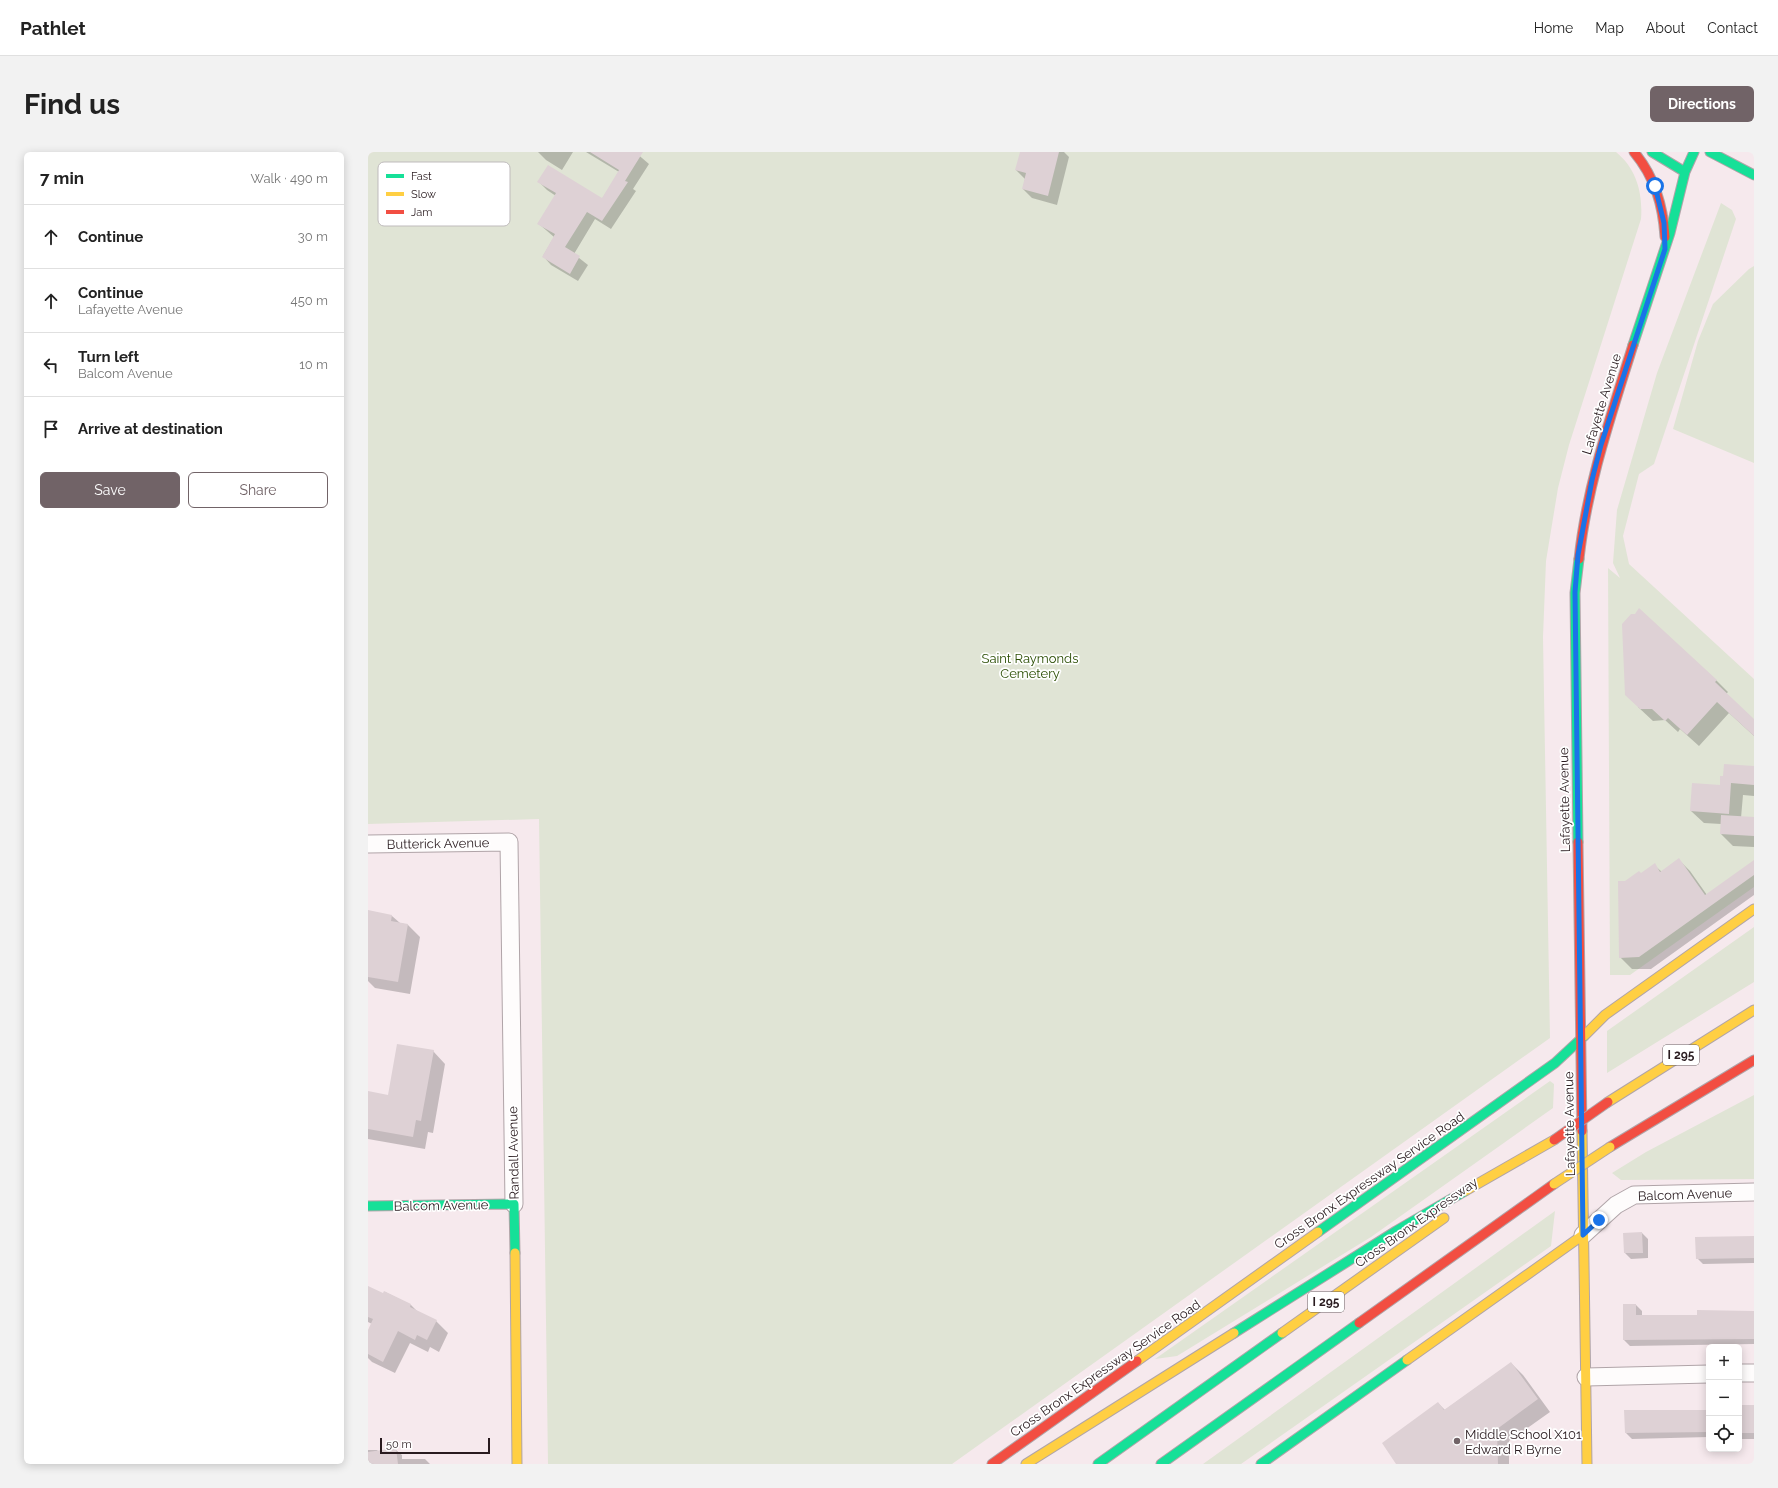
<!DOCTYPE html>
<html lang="en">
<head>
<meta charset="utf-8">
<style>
	body { margin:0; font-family:Raleway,sans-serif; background:#f2f2f2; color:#222 }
	.controls { position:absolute; right:12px; bottom:12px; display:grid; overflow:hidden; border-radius:6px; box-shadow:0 2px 10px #0003 }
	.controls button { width:36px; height:36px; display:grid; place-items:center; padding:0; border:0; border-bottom:1px solid #e0e0e0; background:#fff; color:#222; font:20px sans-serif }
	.scale { position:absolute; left:12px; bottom:10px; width:110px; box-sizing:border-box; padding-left:4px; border:2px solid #291b1f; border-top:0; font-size:11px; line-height:14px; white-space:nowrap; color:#291b1f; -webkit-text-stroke:3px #fff; paint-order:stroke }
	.stop { position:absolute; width:12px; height:12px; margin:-9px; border:3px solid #1a73e8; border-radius:50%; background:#fff }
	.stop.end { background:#1a73e8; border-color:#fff; box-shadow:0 1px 4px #0008 }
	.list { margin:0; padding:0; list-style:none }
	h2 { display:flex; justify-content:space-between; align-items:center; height:52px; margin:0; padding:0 16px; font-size:17px }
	h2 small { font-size:13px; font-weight:400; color:#767676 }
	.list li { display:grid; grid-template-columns:26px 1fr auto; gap:12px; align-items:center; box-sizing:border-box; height:64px; padding:0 16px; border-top:1px solid #e0e0e0 }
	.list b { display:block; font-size:15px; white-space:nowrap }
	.list p { margin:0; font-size:13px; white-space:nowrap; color:#767676 }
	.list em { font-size:13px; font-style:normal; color:#767676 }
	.actions { display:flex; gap:8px; padding:12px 16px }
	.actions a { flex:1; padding:9px 0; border:1px solid #716367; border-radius:6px; text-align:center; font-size:14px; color:#716367 }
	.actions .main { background:#716367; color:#fff }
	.icon { flex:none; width:22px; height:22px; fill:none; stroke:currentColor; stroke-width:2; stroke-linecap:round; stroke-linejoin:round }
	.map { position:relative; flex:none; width:1386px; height:1312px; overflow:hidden; border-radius:6px }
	header { display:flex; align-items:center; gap:24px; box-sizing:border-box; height:56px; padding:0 20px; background:#fff; border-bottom:1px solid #e0e0e0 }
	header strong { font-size:19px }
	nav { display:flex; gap:22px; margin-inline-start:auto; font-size:14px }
	.intro { display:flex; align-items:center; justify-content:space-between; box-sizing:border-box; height:96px; padding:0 24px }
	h1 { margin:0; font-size:28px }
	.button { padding:10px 18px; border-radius:6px; background:#716367; color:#fff; font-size:14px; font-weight:700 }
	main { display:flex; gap:24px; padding:0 24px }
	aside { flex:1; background:#fff; border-radius:6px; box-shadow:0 2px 10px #0003 }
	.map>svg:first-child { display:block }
	.green { fill:#e0e4d5 }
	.shadow { fill:#0003 }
	.building { fill:#ded1d5 }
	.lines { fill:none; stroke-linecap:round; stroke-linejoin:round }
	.street-casing { stroke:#b0a4a8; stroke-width:19 }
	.fast-casing { stroke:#b0a4a8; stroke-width:11 }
	.slow-casing { stroke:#b0a4a8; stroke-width:11 }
	.jam-casing { stroke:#b0a4a8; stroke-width:11 }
	.street { stroke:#fefcfc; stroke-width:17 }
	.fast { stroke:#16e098; stroke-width:9 }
	.slow { stroke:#ffcf43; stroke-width:9 }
	.jam { stroke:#f24e42; stroke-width:9 }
	.slow-bridge-casing { stroke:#b0a4a8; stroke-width:11; stroke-linecap:butt }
	.jam-bridge-casing { stroke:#b0a4a8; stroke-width:11; stroke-linecap:butt }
	.slow-bridge { stroke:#ffcf43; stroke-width:9 }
	.jam-bridge { stroke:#f24e42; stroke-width:9 }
	.route { stroke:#1a73e8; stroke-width:5 }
	.poi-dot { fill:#716367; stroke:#fff; stroke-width:1.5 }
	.labels { text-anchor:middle; stroke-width:3.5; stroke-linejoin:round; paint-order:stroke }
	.shield { fill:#fff; stroke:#695f62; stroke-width:1 }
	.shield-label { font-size:12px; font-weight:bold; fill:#291b1f }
	.street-label { font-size:13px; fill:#291b1f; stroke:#fff }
	.park-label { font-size:13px; fill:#2b4e04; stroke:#fff }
	.poi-label { font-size:13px; fill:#291b1f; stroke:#fff; text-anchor:start }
	.key { fill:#fff; stroke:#bfbbbc; stroke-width:1 }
	.key-label { font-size:11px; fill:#291b1f }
</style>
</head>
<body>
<header>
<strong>Pathlet</strong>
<nav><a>Home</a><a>Map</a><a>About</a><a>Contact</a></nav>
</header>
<div class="intro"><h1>Find us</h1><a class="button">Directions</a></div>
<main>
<aside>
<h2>7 min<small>Walk · 490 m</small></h2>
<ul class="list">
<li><svg class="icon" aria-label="ahead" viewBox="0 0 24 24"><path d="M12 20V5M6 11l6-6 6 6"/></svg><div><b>Continue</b></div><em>30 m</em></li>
<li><svg class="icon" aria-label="ahead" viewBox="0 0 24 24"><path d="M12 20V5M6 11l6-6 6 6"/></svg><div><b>Continue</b><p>Lafayette Avenue</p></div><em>450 m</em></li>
<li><svg class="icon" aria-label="left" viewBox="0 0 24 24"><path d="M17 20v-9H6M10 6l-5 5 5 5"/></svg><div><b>Turn left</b><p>Balcom Avenue</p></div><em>10 m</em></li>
<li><svg class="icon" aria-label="arrive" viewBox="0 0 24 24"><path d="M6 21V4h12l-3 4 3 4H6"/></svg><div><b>Arrive at destination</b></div></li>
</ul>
<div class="actions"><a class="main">Save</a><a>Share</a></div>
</aside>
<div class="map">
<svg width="1386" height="1312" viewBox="0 0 1386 1312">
	<rect width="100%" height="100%" fill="#f6e9ed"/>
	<path class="green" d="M0,0H1248C1269,17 1275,42 1273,67L1201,293L1190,336L1178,409L1175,485L1182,886L584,1312H180L171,667L0,672Z
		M1353,51L1364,58L1368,67L1286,312L1271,322L1255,384L1261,412L1386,527V735L1262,823H1242L1240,416L1252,426L1245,411L1249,358L1289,221Z
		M1386,114V311L1305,277L1330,189L1345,152L1381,117Z
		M1386,775V830L1239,921V879Z
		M1182,929L1186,932L1185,956L1003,1085L809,1204L787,1207Z
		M1386,943V1027L1253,1028L1244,1021L1278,1000Z
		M1187,1059L1183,1094L873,1312H835Z"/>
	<path class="shadow" d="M170,0H205L194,18L178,8Z
		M218,0H267L281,12L265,37L268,39L243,77L227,67L206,102L220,113L210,129L183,113L175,104L186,85L171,72L188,44L179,38L171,30L234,47L251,20Z
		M653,0H696L701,5L689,53L664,46L655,37L657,27L648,18Z
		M1348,528L1360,540L1358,542L1386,568V584L1361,561L1331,594L1312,577L1310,580L1297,568L1285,569L1270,555Z
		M1386,615V644L1375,643L1373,666H1386V695L1365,694L1353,682V672L1336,671L1323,659L1352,634Z
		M1311,708L1322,719L1339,743L1386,710V743L1283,817H1264L1252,805L1257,730L1273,722L1286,713L1294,720Z
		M0,759L24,764L32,771L40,773L52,785L42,842L7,836L0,829Z
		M65,899L77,912L65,981L60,980L57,997L0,987V940L21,944Z
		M1274,1081L1280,1087V1106L1263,1107L1257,1101Z
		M1386,1085V1111L1335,1112L1329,1106Z
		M0,1135L16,1143L17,1140L43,1153L50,1160L68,1169L80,1181L71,1200L62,1195L60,1200L42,1191L27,1221L4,1210L0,1206V1180L4,1172L0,1170Z
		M1268,1153L1274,1159V1164H1330L1386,1160V1192L1262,1194L1256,1188Z
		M1143,1211L1155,1223L1182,1260L1141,1289V1312H1030L1070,1251L1077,1258Z
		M1371,1254H1386V1287H1371Z
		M1341,1258V1285L1264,1287L1258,1281L1257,1259Z
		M0,1298H9L10,1299L28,1298L34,1303V1307H57L62,1312H0Z"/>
	<path class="building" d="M222,0H275L257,29L260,30L234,69L219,60L197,95L212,104L202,122L174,105L187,82L169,72L188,41L169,30L180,13L234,46L251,18Z
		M652,0H691L680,44L654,37L658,21L647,18Z
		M1271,456L1349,528L1347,530L1386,567V584L1349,550L1319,583L1300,566L1297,569L1284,557H1272L1257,543L1254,472L1263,462H1267Z
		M1356,612L1386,614V633L1363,631L1361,662L1322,659L1324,631L1352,633V624H1355Z
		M1353,663L1386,665V684L1352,682Z
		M1311,706L1337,743L1386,708V723L1271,805L1251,806L1250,729H1257L1271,719L1273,721L1287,711L1292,720Z
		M0,758L24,763L23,769L40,772L30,830L0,825Z
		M29,892L66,898L53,969L48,968L45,985L0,977V939L20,943Z
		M1274,1080L1275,1101H1256L1255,1081Z
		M1386,1084V1106L1328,1107L1327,1085Z
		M0,1134L15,1141L16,1139L43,1152L42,1155L69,1168L59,1188L49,1183L47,1188L30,1179L15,1210L0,1202V1178L5,1167L0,1165Z
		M1255,1152H1268V1163H1329V1158L1386,1159V1187L1255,1188Z
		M1143,1210L1170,1247L1129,1277L1130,1312H1028L1014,1291L1070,1250L1076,1258Z
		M1371,1253H1386V1281H1371Z
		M1256,1258H1341V1280L1257,1281Z
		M28,1296L30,1312H0V1300Z"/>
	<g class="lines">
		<defs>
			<path id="street" d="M0,692L141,690L146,1052
				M1215,1083L1248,1053L1266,1043L1386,1040
				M1371,1221H1386
				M1218,1225L1341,1222"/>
			<path id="fast" d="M1284,0L1317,20
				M1342,0L1386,23
				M1265,193L1302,81L1317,20L1326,0
				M1210,690L1207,441L1211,407
				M0,1054L146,1052L147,1101
				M950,1080L1187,911L1216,884
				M866,1181L1028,1079L1097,1039
				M730,1312L914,1181
				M793,1312L991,1171
				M893,1312L1039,1208"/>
			<path id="slow" d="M1216,884L1237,863L1386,757
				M1240,950L1386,858
				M1214,979L1219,1312
				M1097,1039L1186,988
				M147,1101L149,1312
				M914,1181L1076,1066
				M1039,1208L1215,1083
				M769,1209L950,1080
				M658,1312L866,1181"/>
			<path id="jam" d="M1266,0C1287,25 1295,53 1297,85
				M1211,407C1219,333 1243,264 1265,193
				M1210,690L1214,979
				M1242,995L1386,908
				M991,1171L1186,1032
				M624,1312L769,1209"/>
		</defs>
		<use href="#street" class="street-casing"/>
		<use href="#fast" class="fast-casing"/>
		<use href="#slow" class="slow-casing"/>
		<use href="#jam" class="jam-casing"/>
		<use href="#street" class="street"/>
		<use href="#fast" class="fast"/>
		<use href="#slow" class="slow"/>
		<use href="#jam" class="jam"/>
		<defs>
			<path id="slow-bridge" d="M1186,1032L1242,995"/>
			<path id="jam-bridge" d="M1186,988L1240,950"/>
		</defs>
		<use href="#slow-bridge" class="slow-bridge-casing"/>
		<use href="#jam-bridge" class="jam-bridge-casing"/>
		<use href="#slow-bridge" class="slow-bridge"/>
		<use href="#jam-bridge" class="jam-bridge"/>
	</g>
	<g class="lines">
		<path class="route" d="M1231,1068L1215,1083L1207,440L1210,403L1224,328L1233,293L1297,97L1296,71L1287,34"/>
	</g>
	<circle class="poi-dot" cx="1089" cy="1289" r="4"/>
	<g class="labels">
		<g class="shield">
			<rect x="1295" y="893" width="36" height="20" rx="3"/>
			<rect x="940" y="1140" width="36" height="20" rx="3"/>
		</g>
		<g class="shield-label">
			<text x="1313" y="907">I 295</text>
			<text x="958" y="1154">I 295</text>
		</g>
		<g class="street-label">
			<text transform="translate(1233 252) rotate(-73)" y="5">Lafayette Avenue</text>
			<text transform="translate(1196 648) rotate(-91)" y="5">Lafayette Avenue</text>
			<text transform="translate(70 691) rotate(-1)" y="5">Butterick Avenue</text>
			<text transform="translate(1201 972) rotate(-91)" y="5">Lafayette Avenue</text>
			<text transform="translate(145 1001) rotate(-91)" y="5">Randall Avenue</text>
			<text transform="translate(1001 1028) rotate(-35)" y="5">Cross Bronx Expressway Service Road</text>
			<text transform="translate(1317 1042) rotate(-2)" y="5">Balcom Avenue</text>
			<text transform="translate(73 1053) rotate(-1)" y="5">Balcom Avenue</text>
			<text transform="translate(1048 1070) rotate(-35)" y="5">Cross Bronx Expressway</text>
			<text transform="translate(737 1216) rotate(-35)" y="5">Cross Bronx Expressway Service Road</text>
		</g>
		<g class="park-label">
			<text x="662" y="511">Saint Raymonds<tspan x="662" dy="15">Cemetery</tspan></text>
		</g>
		<g class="poi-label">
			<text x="1097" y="1287">Middle School X101<tspan x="1097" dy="15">Edward R Byrne</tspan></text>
		</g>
	</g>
	<rect x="10" y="10" width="132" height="64" rx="6" class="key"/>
	<rect x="18" y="22" width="18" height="4" fill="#16e098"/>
	<rect x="18" y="40" width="18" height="4" fill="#ffcf43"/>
	<rect x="18" y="58" width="18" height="4" fill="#f24e42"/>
	<g class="key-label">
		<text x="43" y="28">Fast</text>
		<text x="43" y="46">Slow</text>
		<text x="43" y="64">Jam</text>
	</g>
</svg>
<div class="controls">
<button>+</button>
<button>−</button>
<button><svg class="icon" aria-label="locate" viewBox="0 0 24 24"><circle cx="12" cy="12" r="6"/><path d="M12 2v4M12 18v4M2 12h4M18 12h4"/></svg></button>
</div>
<div class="scale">50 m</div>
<div class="stop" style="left:1287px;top:34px"></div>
<div class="stop end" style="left:1231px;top:1068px"></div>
</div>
</main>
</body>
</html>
